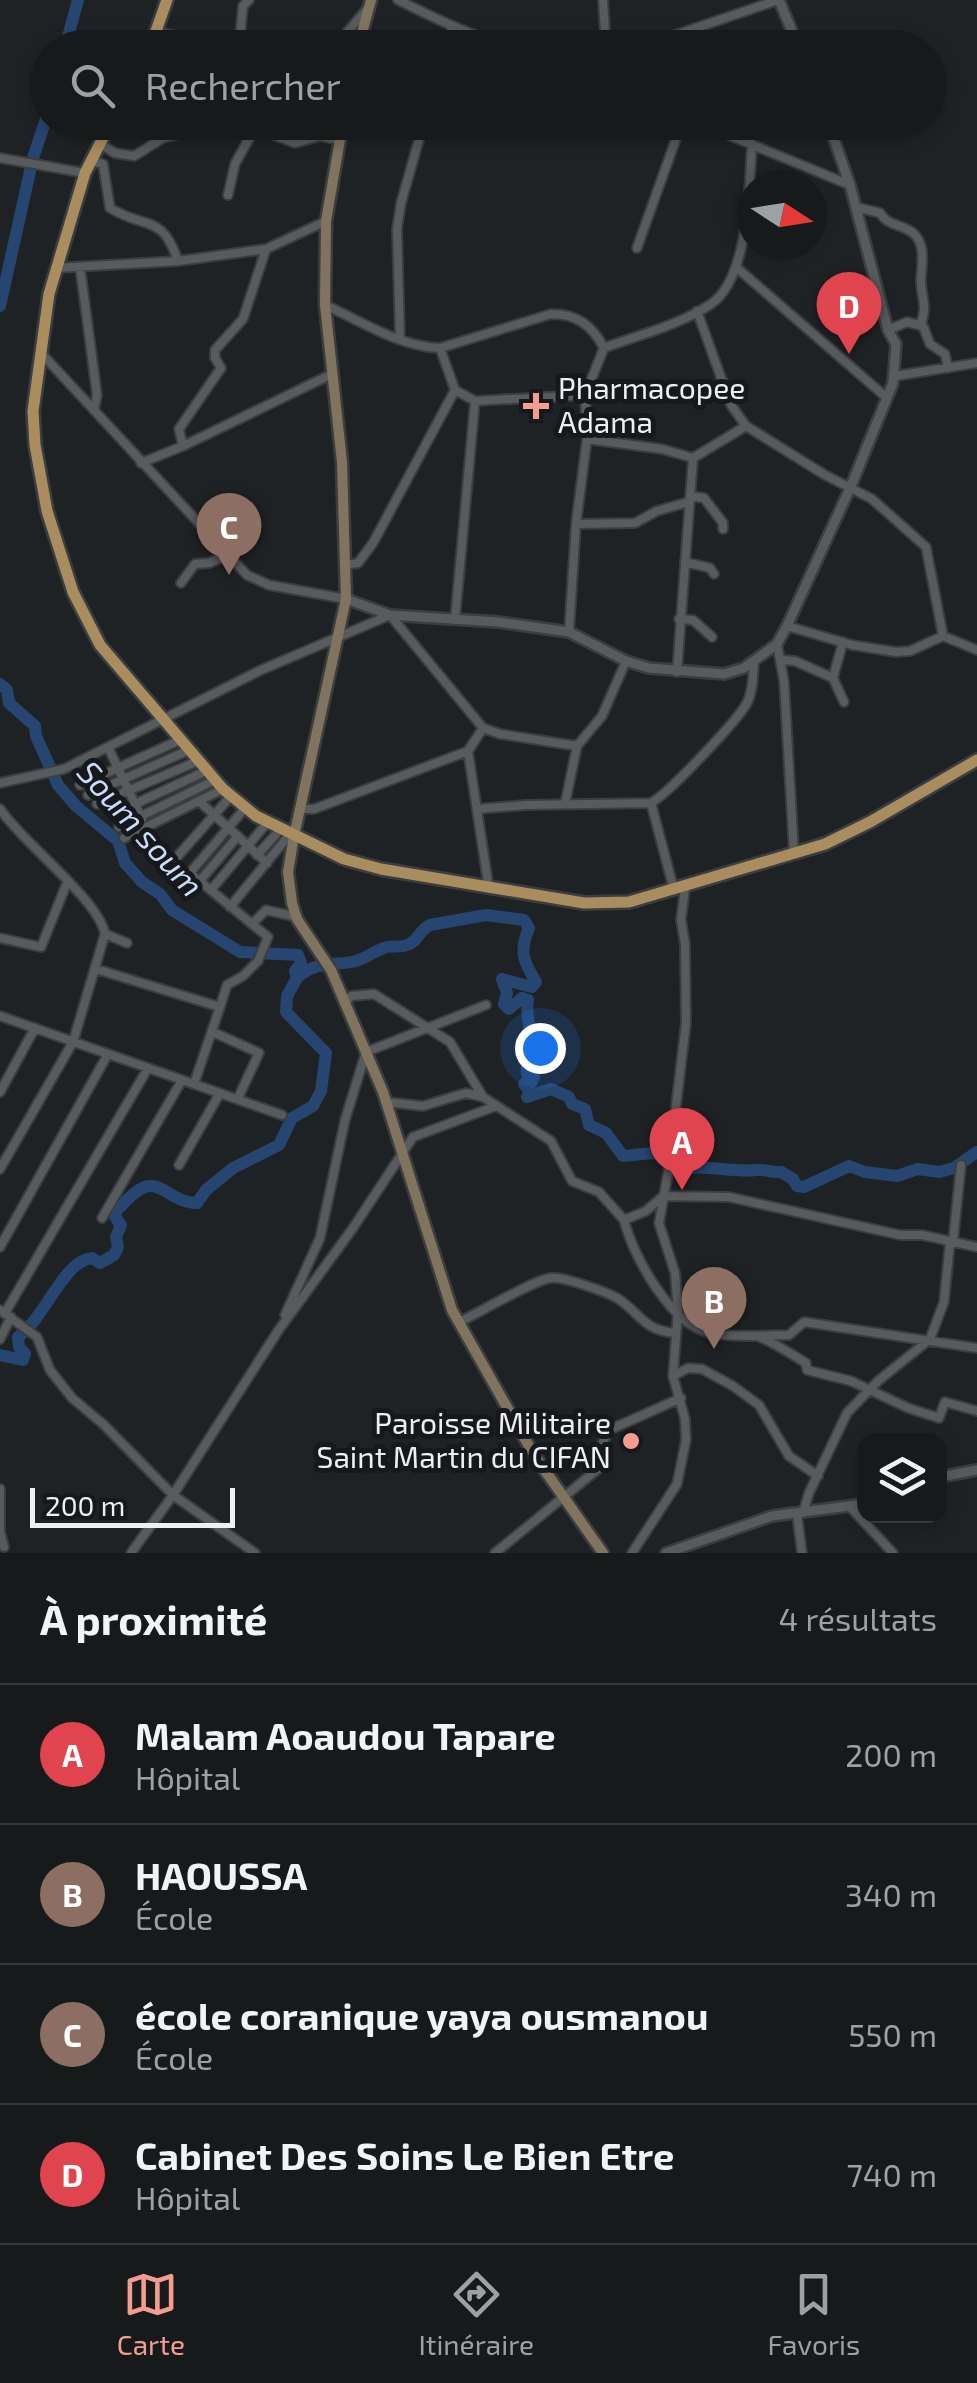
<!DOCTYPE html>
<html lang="fr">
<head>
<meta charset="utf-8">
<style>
	body { margin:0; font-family:"Exo 2",sans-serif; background:#242728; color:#f1f3f6 }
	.controls { position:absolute; right:30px; bottom:30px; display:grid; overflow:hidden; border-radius:20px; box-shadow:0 5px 15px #0003 }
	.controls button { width:90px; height:90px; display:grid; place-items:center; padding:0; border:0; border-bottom:2px solid #36383a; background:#171a1b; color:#f1f3f6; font:50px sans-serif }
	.compass { position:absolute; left:737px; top:170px; width:90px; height:90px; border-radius:50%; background:#171a1b; box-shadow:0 5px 15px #0003; rotate:102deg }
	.scale { position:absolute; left:30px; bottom:25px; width:205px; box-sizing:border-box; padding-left:10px; border:5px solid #edeff0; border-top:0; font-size:28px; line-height:35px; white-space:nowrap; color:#edeff0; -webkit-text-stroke:8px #16181b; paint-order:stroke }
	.you { position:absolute; left:540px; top:1048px; width:35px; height:35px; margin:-25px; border:8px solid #fff; border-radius:50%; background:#1a73e8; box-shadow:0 0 0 15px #1a73e833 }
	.badge { display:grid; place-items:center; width:65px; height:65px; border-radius:50%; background:#f59c91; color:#fff; font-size:32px; font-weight:700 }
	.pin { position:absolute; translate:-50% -82px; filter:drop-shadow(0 2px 5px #0008) }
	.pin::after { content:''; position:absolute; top:52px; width:35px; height:30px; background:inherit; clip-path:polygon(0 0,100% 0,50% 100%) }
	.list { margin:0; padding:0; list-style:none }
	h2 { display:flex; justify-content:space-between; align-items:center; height:130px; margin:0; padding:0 40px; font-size:42px }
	h2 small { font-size:32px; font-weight:400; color:#9ea1a3 }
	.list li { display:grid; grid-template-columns:65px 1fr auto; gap:30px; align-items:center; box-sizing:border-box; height:140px; padding:0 40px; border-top:2px solid #36383a }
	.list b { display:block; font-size:38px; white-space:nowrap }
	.list p { margin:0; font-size:32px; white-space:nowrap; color:#9ea1a3 }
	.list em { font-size:32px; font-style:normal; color:#9ea1a3 }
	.icon { flex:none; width:55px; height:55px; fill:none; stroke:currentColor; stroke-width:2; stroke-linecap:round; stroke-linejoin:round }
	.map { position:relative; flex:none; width:977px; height:1553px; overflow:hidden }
	.search { position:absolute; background:#171a1b; box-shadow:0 5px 15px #0003; left:30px; right:30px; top:30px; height:110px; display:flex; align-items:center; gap:25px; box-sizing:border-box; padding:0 35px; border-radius:55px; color:#9ea1a3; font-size:38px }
	.sheet { height:690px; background:#171a1b }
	nav { display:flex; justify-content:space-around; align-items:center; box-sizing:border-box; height:140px; border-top:2px solid #36383a; background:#171a1b; font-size:28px; color:#9ea1a3 }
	nav a { display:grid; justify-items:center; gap:5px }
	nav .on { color:#f59c91 }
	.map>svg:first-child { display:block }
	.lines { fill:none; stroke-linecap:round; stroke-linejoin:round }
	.river { stroke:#274571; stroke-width:12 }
	.minor-casing { stroke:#3b3d3f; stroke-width:12 }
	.tertiary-casing { stroke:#3b3d3f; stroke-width:14 }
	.secondary-casing { stroke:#3b3d3f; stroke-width:15 }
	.primary-casing { stroke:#3b3d3f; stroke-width:16 }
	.minor { stroke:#585b5e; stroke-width:8 }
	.tertiary { stroke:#585b5e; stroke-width:9 }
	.secondary { stroke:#81745f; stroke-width:10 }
	.primary { stroke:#aa8d5f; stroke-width:11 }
	.poi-dot { fill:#f59c91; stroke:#16181b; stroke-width:4 }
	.labels { text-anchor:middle; stroke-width:10; stroke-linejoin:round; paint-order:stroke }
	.poi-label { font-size:30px; fill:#edeff0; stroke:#16181b; text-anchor:start }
	.water-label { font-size:32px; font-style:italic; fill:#c9ddfa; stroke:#16181b }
</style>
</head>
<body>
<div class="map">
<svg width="977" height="1553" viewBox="0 0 977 1553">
	<rect width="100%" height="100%" fill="#1f2224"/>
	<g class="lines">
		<path class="river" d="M65,48L78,0
			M0,306L33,158L48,113
			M0,684L7,690L9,703L35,726L36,736L58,785L76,806L118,841L125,863L142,882L160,894L172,910L240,952L298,955L301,963L295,971L297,978C316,960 336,966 356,961C366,958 375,951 384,948C390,945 400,948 407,945C418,942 419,930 430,925L486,915L524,920L529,928C519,951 523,961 536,982L532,987L502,979L507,993L504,1004L509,1009L522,998L528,1000C525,1016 532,1024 528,1042L544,1050L551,1058L548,1065L533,1060L527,1065V1074L534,1077L531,1083L524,1084L530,1092L527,1097L551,1089L569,1097L572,1104L585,1109L589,1125L606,1133L623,1156C655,1154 658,1146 683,1169C706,1164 733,1173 756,1170C765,1169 772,1173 781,1172L793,1179L797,1186L804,1187L849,1166L865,1172L897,1176L918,1169L939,1172L954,1168L977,1152
			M0,1355L23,1360L25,1354L19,1347L18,1337C46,1317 63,1261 92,1258L100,1263L114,1255L118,1247L116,1237L121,1225L115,1217C119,1203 114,1214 124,1203C159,1165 162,1202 197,1203L206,1190L233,1168L279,1145L292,1118L313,1106L321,1091L326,1053L286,1012L287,996L297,978"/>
		<defs>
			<path id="minor" d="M398,0C432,16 504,57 539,40
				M603,0L606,48
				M156,32L239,48
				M239,47L243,6L249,0
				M334,48L367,9
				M446,48L452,26
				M637,48L778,0
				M259,122L260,130L295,143L320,136L333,139L341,126
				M697,122L850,185
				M100,144L115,153L134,156L163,138L200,129L207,122
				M0,158L85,173
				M91,161L103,164L110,208C146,230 162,213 178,261
				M228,195L235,164L258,122
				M856,207L880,213C889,227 900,223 913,233C926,244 922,264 921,278C920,295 929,307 920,325
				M637,248L682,122
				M80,267L97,395L94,410
				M736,267L887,398
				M55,268L178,261L266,249L326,221
				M325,305C361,321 400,347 440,348L455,390L373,543L358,563L345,565
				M697,311L731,405L746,426L825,475L872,499L926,547L943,636
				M888,330L907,322L923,326L930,344L945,354L948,368
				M400,339L397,229L401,203L424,122
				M440,348L551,314C577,314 592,325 604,348L585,395L475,401L455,390
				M604,348C638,335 680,325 711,304C749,278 749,187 752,144
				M41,353L247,575L269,585L346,599
				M895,376L977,363
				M587,439L662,449L693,458L746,426
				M183,446L179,429L221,368L215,358V350L243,319L266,249
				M141,463L183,446L332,374
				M690,496L704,498L723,523V529
				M576,524L635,523L657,511L688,502
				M685,562L710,568L714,574
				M181,583L195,564L209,563L227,555
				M679,619L693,620L712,637
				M455,620L475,401
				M787,626L852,645L896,652L910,651L943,636L977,650
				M569,632L576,524L587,439L585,395
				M777,644L784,681L794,853
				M782,660L795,661L833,678L844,702
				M677,672L693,458
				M833,678L843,642
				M108,747L142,819
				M468,751L489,889
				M0,783L64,769L261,670L390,615L483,728L500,734L577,746L602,716L626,661
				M80,785L180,740
				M88,795L189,750
				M200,802L267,863
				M651,803L674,890
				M97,804L198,761
				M565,804L577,746
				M245,808L190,873L252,924L266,910L297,917
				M0,809C23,843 99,900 105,934L127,943
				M301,809H314L468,751L483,728
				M478,809L526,805L651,803C669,793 737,721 747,703C753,691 753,676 754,663
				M118,812L206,771
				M119,827L215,780
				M124,838L223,789
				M257,855L280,830
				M176,858L231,796
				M199,882L238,836
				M211,890L267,823
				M230,907L290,834
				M0,938L41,947L67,883
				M96,969L220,1007L194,1084
				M346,1002L351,996L374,994L450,1042L483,1097L551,1141L572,1181L599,1192L624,1220L646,1211L663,1196L729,1197L900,1235H922L977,1247
				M220,1007L227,985L243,976L258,961L268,937L252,924
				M0,1016L282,1115
				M213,1032L259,1053L238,1098
				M0,1092L35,1028
				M386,1102L423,1106L466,1093L483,1097
				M179,1165L220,1093
				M0,1169L73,1042L105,934
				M102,1218L182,1080
				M624,1220C633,1256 671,1326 711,1333C735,1338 764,1335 789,1335L804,1322L977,1348
				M953,1242L961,1165
				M0,1247L108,1054
				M0,1310L37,1337L50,1370L72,1398L103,1424L173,1495L255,1553
				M5,1313L148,1068
				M285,1315L320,1238L345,1120L366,1052L486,1005
				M459,1322C479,1313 532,1281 550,1278C563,1276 606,1292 617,1298C641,1313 642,1330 675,1333
				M758,1336C776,1344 790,1353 806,1363L807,1370L851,1381L908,1408L939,1418L945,1402L977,1411
				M0,1339L11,1317
				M673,1376L688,1368L702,1369L733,1386L759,1405L789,1456L818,1476
				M0,1489V1532L4,1547
				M851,1508L893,1553
				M803,1513L809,1493L847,1413L878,1381L930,1339L944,1302L950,1242
				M797,1514L802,1553
				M131,1553L173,1495L278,1331L353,1228L413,1137L496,1106
				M495,1553L598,1469L599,1450L609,1430L681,1398
				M632,1553L677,1484L686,1440L685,1419L673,1376L678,1311L675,1273L659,1223L668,1173L686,1023L685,944L681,920L685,888"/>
			<path id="tertiary" d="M779,0L799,48
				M346,599L390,615L498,622L569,632L626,661L649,668L724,674L744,668L777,644L787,626L851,486L893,383L896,344L888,330L850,185L828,122
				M940,1477L977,1470
				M666,1553L772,1516L864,1504"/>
			<path id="secondary" d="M358,48L371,0
				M343,122L326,221L325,305L342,462L346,599L294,836L288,872L292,903L297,919L331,970L383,1092L452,1310L534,1455L603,1553"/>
			<path id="primary" d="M150,48L167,0
				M111,122L85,173L49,294L33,411L35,445L47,511L73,592L100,645L223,789L256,816L344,859L381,869L584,903L629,902L825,844L870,822L977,760"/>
		</defs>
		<use href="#minor" class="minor-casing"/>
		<use href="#tertiary" class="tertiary-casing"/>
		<use href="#secondary" class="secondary-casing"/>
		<use href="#primary" class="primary-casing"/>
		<use href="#minor" class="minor"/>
		<use href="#tertiary" class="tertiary"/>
		<use href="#secondary" class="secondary"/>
		<use href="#primary" class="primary"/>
	</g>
	<g class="poi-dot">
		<path d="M531 391h10v10h10v10h-10v10h-10v-10h-10v-10h10z"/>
		<circle cx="631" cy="1441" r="10"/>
	</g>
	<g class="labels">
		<g class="poi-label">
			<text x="558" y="399">Pharmacopee<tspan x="558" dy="34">Adama</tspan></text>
			<text x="611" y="1434" text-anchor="end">Paroisse Militaire<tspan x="611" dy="34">Saint Martin du CIFAN</tspan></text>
		</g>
		<g class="water-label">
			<text transform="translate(140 829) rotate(48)" y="11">Soum soum</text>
		</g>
	</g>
</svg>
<div class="controls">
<button><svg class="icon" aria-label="layers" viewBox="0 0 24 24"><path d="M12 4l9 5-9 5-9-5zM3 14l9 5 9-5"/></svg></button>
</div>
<svg class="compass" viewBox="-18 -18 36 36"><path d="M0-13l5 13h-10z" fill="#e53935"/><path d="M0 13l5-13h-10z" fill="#9ea1a3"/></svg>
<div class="scale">200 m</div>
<div class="you"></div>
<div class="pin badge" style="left:682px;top:1190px;background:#e0444e">A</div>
<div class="pin badge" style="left:714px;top:1349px;background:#8d6e63">B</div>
<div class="pin badge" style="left:229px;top:575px;background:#8d6e63">C</div>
<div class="pin badge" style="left:849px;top:354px;background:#e0444e">D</div>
<div class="search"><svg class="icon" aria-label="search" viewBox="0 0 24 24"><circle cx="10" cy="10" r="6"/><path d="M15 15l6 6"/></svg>Rechercher</div>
</div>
<section class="sheet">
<h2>À proximité<small>4 résultats</small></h2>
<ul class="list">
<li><span class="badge" style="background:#e0444e">A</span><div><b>Malam Aoaudou Tapare</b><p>Hôpital</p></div><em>200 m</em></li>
<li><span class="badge" style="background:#8d6e63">B</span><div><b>HAOUSSA</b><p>École</p></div><em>340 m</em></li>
<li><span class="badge" style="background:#8d6e63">C</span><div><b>école coranique yaya ousmanou</b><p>École</p></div><em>550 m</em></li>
<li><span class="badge" style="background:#e0444e">D</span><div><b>Cabinet Des Soins Le Bien Etre</b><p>Hôpital</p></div><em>740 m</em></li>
</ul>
</section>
<nav>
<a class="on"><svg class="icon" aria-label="map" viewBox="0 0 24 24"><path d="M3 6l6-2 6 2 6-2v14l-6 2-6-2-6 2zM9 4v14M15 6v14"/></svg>Carte</a>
<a><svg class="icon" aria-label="directions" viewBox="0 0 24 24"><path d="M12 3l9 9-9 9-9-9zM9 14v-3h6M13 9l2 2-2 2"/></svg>Itinéraire</a>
<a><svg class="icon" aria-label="saved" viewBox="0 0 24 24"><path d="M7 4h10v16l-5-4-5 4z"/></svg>Favoris</a>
</nav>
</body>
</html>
